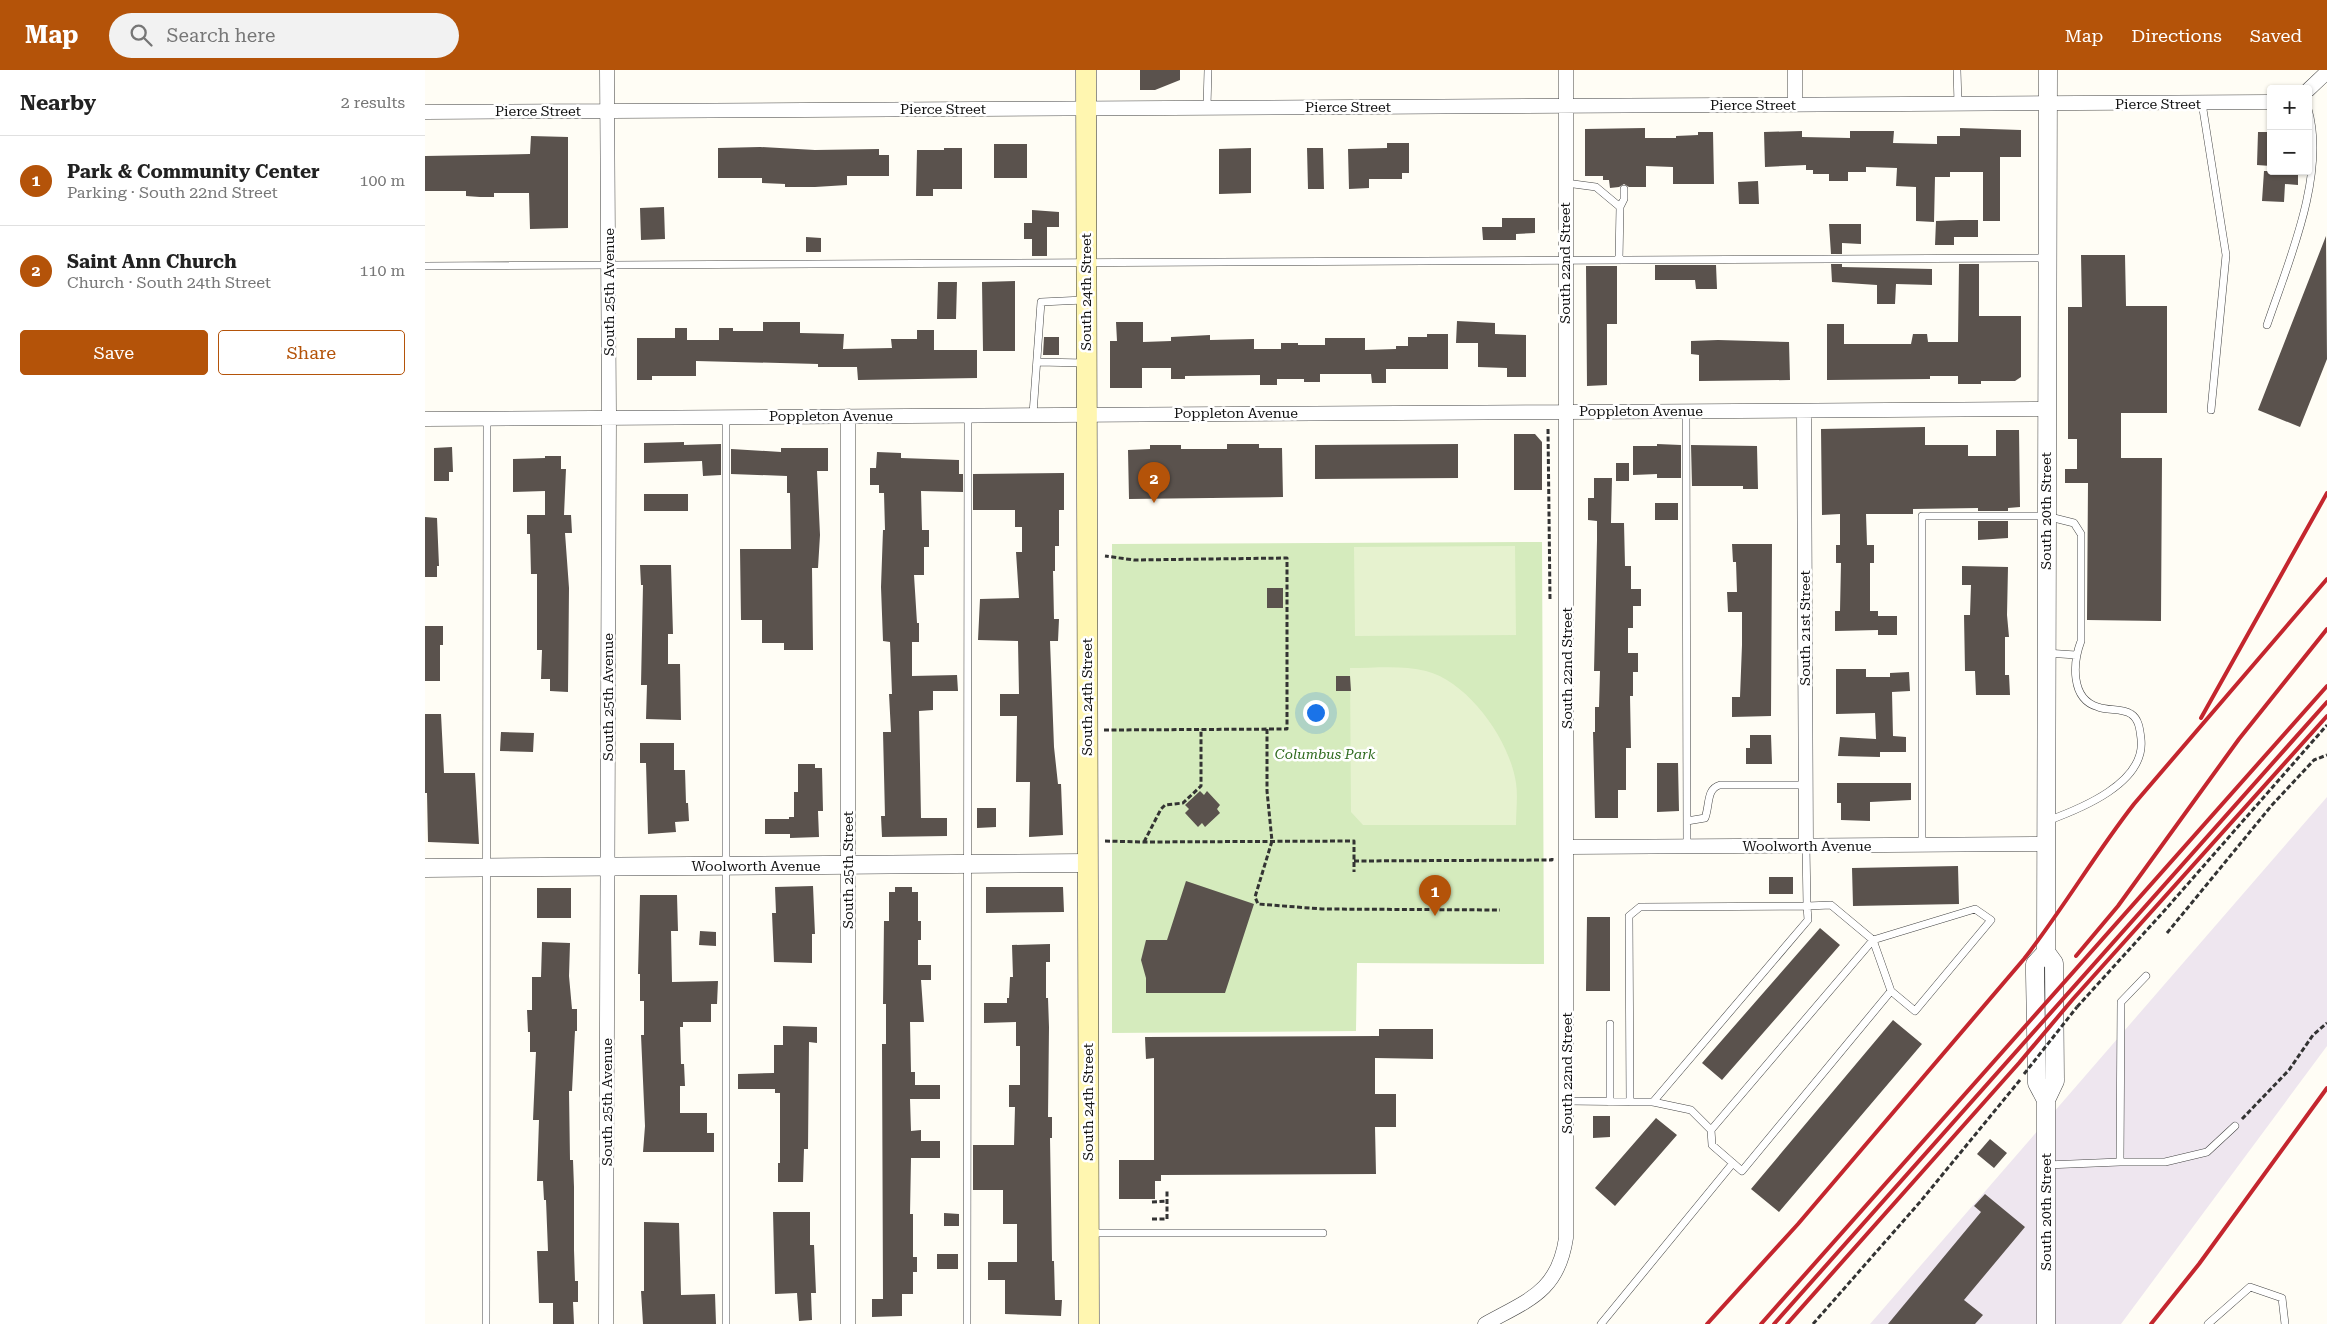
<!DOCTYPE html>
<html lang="en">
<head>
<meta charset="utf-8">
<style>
	body { margin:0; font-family:"Roboto Serif",serif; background:#f2f2f2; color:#222 }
	.controls { position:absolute; right:15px; top:15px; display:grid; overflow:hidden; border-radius:5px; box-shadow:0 1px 4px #0004 }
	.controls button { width:45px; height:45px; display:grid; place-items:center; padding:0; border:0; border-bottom:1px solid #e0e0e0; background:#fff; color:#222; font:25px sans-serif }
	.you { position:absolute; left:890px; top:642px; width:18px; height:18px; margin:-12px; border:4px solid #fff; border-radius:50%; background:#1a73e8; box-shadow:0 0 0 8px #1a73e833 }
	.badge { display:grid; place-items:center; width:32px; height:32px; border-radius:50%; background:#b45309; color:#fff; font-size:16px; font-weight:700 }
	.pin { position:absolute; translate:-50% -41px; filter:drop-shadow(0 1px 2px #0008) }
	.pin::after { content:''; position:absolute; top:26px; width:18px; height:15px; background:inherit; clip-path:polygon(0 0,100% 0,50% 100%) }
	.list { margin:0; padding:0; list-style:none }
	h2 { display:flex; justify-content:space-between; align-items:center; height:65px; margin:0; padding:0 20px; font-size:21px }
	h2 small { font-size:16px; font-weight:400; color:#767676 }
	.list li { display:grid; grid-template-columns:32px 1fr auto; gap:15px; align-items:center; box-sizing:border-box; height:90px; padding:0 20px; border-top:1px solid #e0e0e0 }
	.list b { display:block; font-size:19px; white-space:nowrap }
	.list p { margin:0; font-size:16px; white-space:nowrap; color:#767676 }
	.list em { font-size:16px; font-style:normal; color:#767676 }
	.actions { display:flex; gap:10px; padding:15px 20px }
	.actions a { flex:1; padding:11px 0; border:1px solid #b45309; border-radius:5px; text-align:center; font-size:18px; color:#b45309 }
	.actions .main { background:#b45309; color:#fff }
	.icon { flex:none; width:28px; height:28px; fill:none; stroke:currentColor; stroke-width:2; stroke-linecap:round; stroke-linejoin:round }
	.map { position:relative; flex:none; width:1902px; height:1254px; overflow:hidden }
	header { display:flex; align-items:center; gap:30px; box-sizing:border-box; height:70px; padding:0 25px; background:#b45309; color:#fff }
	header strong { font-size:24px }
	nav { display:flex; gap:28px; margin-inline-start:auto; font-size:18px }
	.search { width:350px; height:45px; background:#f2f2f2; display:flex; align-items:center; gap:12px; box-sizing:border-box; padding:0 18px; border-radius:28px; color:#767676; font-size:19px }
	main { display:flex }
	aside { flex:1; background:#fff }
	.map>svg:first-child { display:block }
	.industrial { fill:#eee6ef }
	.green { fill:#d5ebbd }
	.pitch { fill:#e6f2cf }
	.building { fill:#5a524d }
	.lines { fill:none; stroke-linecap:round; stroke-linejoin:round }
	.service-casing { stroke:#444; stroke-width:8 }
	.minor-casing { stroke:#444; stroke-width:15 }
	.tertiary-casing { stroke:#444; stroke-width:19 }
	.secondary-casing { stroke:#333; stroke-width:21 }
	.path { stroke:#333; stroke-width:3; stroke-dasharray:5 2.5; stroke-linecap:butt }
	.service { stroke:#fff; stroke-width:7 }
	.minor { stroke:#fff; stroke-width:14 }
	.tertiary { stroke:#fff; stroke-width:18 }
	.secondary { stroke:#fff6b0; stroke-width:20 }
	.rail { stroke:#c4262e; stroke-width:4 }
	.path-bridge { stroke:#333; stroke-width:3; stroke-dasharray:5 2.5; stroke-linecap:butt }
	.labels { text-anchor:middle; stroke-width:5; stroke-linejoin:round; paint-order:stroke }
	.street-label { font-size:14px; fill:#111; stroke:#fff }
	.park-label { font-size:14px; font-style:italic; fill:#2f6b1f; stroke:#fff }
</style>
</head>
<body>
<header>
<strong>Map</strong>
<div class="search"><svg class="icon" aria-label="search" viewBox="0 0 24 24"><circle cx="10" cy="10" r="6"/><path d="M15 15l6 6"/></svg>Search here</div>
<nav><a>Map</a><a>Directions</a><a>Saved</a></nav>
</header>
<main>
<aside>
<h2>Nearby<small>2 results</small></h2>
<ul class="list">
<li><span class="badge">1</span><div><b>Park &amp; Community Center</b><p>Parking · South 22nd Street</p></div><em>100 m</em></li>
<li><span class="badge">2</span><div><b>Saint Ann Church</b><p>Church · South 24th Street</p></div><em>110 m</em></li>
</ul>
<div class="actions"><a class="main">Save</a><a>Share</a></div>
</aside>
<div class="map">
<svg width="1902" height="1254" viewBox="0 0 1902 1254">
	<rect width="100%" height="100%" fill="#fffdf5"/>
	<path class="industrial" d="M1902,727V976L1696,1254H1445Z"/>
	<path class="green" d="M1117,472L1119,894L932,893L931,961L687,963V474Z"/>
	<path class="pitch" d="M1090,476L1091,565L930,566L929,477Z
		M925,598C950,598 978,595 1001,601C1044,612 1085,671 1091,713C1093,726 1091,741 1091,755H938L926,742Z"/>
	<path class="building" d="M715,0H755V10L730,20H715Z
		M1220,58V68H1251V66L1273,65V62H1288L1289,114H1248V97L1221,96V117H1204L1199,114L1194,117L1185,118L1184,110H1178V106H1160V59Z
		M1535,58L1596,60V87H1575V151H1558V102H1525V107H1510L1509,152L1491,151V117L1471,116L1472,98L1441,97V102H1423V111H1404V104H1388V100H1381V95L1340,97L1339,62L1377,61V67L1425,68V61H1469L1468,73L1512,74V66H1535Z
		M1833,62H1846V96L1832,95Z
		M106,66L143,67V158L105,159L104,123H69V127H55L41,126V121H0V86L105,84Z
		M962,73H984V103H977V109H944V118L924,119L923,79L962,78Z
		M569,74H602V108H569Z
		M335,77L390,80L454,79V85H464V106H422V115L390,117H360V114L337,113V108H293V78Z
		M519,78H537V119H508V126H491L492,80H519Z
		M826,78V123L794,124V79Z
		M882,78H898L899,119H883Z
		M1839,101H1873V115L1860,114L1859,132L1837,131Z
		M1333,111L1334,134H1314L1313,112Z
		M239,137L240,169L216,170L215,138Z
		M607,140L634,142V157H622V186H607V169H599V153H607Z
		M1077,148H1110V163L1091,164V170H1058L1057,157H1077Z
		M1535,150H1553V167H1529V175H1510L1511,151Z
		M1404,154H1436V174L1417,173V184H1406Z
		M1901,166L1902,289L1875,357L1833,340Z
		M381,167L396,168V182H381Z
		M1656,185H1700L1701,236H1742V343H1696V388H1737L1736,551L1662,550L1663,413H1640V399H1652V369H1643V237H1657Z
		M1406,194H1417V197L1507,199V215L1471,214L1470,234H1452V215L1407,212Z
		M1534,194H1554V246H1596V307L1590,311H1556V314H1533V306H1505V309L1402,310V254H1419V274H1486L1488,264H1502L1503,272H1533Z
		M1230,195H1291L1292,219H1271L1270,210H1230Z
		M1161,196H1192V254H1182V315L1162,316Z
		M590,211V281H558L557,212Z
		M513,212H532L531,249H512Z
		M1032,251L1070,253V264L1101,265V307H1082V298L1053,297V273H1031Z
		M338,252H375V263L419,264L418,279L467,278L466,269H492V260H509V280H552V308L433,310L432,297H393V294L271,291V306H227V310H212V268H250V258H262V270H294V258H308V261H338Z
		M691,252H718V272L746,271V267L785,265V270L829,269V279H856V273H873V275H900V268H940V280L971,279V276H983V267H1002V264H1023V299H961V313H947L946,304H895V312H879V309H852V315H835V305L760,306V309H746V298H717V318H685V271H692Z
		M619,267H634V285H618Z
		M1293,270L1364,272L1365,310L1274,311V285L1266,284V271Z
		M1500,357V375H1543V386H1571V360H1594L1595,437L1583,438V441H1553V438L1488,439V444H1441L1442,475H1449V493H1445V541H1453V546H1472V565H1453V560L1410,561V541H1415L1416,493H1411V475H1415V444L1397,445L1396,359Z
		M1089,364H1110L1117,372V420H1089Z
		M259,372V375L296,374V405L278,406L277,391L219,393V373Z
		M802,374H834V378H857L858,427L704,429L703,380L725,379V375H756V379H802Z
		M1033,374V408L890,409V375Z
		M1232,374L1256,375V408H1232V404L1208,405V376H1232Z
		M1266,375L1332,376L1333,419H1318V416H1267Z
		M27,377L28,402H24V411H9V378Z
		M356,378H403V401H392L395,465L393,498H387L388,580H359V573H337V550H316L315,479H366L365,423H362V406L306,404V379L356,382Z
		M452,382L476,383V388L534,390V404H538V422L496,421L497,460H504V477H499V505H489L492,553H494V572H487V606L532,605L533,621H508V640L494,641L496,748H522V766L457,767L456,746H460L458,662H466L464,624H467L465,572L458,571L456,517L458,460H460L459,423H454V415H445V398H451Z
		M120,386H136V399H141L139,445H146L147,463H140L144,518L143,622L125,621V609H116L117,580H112V504H106L105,464H102V445H120V421L88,422V389L120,388Z
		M1191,393H1204V411H1191Z
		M639,403V440H634V476H630V501H628L629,549H634L633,571H625L629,677L633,714H636L638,765L604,767L605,712H591L592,646H575V624H594L593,571L553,570L555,529L594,528L591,482H597V457H590V440H548V404Z
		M1169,408H1187L1186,453H1199L1200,496H1206V519H1216V536H1208V558H1203V583H1213V602H1208V626H1205L1206,678H1201V720H1193V748H1170L1168,662H1170V637H1174L1175,601H1169L1172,470V451L1163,450V428H1169Z
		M219,424H263V441H219Z
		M1230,433H1253V450H1230Z
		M0,447L12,448L14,496H12V507H0Z
		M1553,451H1583V468L1553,470Z
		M1307,474H1347L1346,646L1307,647V627H1315L1317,575V542H1303L1302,522H1312L1311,492H1308Z
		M215,495H246L248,564H243V594H255L256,650L221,649L222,615H216L218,515H216Z
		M1537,496L1583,497L1582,545L1584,567H1580V605H1584L1585,625H1551L1550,601H1540L1539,545H1545L1546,515H1537Z
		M842,518H858V538H842Z
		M0,556H18V575H15V611H0Z
		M1411,599H1441V607H1465V603L1484,602L1485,621L1467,622L1468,666L1481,667V682H1455V687L1413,686L1415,667L1451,669L1450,643L1411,644Z
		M911,606H925L926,621H911Z
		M0,644H16L19,703H50L54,774L3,772L2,723H0Z
		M76,662L109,663L108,682L75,681Z
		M1325,665H1346L1347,694H1321V678H1325Z
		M215,673H249V700H260L261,733H263L264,751L250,752L251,762L223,764L221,693H215Z
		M1232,693H1253L1254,741L1232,742Z
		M373,694H390V698H397L398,741H393L394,767L365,768V764H340V749H364V747H369V722H373Z
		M1412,713H1486V730L1445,732V751L1416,750V733H1412Z
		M775,721L779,725L782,721L795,735L792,739L795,743L780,757L777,753L773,757L760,743L764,739L760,735Z
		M552,738H571V757L552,758Z
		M1533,796L1534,834L1428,836L1427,798Z
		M1344,807H1368V824H1344Z
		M761,811L829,834L800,923H721V908L716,890L721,870H742Z
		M388,816L390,864H387V893L349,892L347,843H351L350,817Z
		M470,817H487V822H493V851H496V870H493V895H506V910H496L499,952H485L486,1002H490V1015H515V1029H485L486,1061L496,1060V1071H515V1088H486L485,1144H488V1187H492V1202H488V1224H477V1246L447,1247V1229H458L457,974H461V934H458L459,851H464V822H470Z
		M561,817H638L639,842L561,843Z
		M112,818H146V848H112Z
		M215,825H252L253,861H246L247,912L293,911L292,934H286V952H258V957H255L256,994H259L260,1016H255V1043H282V1063H289V1082H218L220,1056L216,965H219V931H215V904H213Z
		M1162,847H1185V921H1161Z
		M1395,858L1415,875L1297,1010L1277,993Z
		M275,861L291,862V876L274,875Z
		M117,872L145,873L144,906L147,939H152V961H150L147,1021H144L145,1090H148L149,1117V1180L150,1211H153V1232H148L149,1254H128V1233H114L112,1181H123L121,1130H119L118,1111H112L114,1050H108L111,982H105V962H103L102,940H107V907H116Z
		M625,874V892H621V928H623L624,957L623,1047H627V1068H625L627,1191H629L630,1230H637L636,1246L580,1244V1210H563V1192H592V1154H578V1120H548V1075H589L590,1037H584V1015H595V976H591V952L559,953V933H582V928H584L585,907H588L587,875Z
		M1468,950L1497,974L1354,1142L1326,1119Z
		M358,956L392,957V973L384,972L383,1079H379L378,1112H353V1093H355V1023H350V1019H313V1004L349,1003V975H358Z
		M954,959H1008V989L950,988V1024H971V1057H950L951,1104L736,1105V1111H730V1129H694V1090H729V988L721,989L720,967L954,966Z
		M1168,1046H1185V1067L1168,1068Z
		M1231,1048L1252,1065L1190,1136L1170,1118Z
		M1565,1069L1582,1083L1569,1098L1552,1084Z
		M1560,1124L1600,1157L1539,1230L1558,1245L1550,1254H1463L1556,1142L1549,1136Z
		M348,1142H385V1175H389L391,1223H386L387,1250L374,1251L372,1223L350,1224Z
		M519,1143L534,1144V1156H519Z
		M219,1152L254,1153L256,1225L290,1224L291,1254H218L216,1221H219Z
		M512,1184H533V1199H512Z"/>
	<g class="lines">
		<defs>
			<path id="service" d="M1532,0L1533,34
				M1777,33L1801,185L1786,340
				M782,37L783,0
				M1141,113L1171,117L1195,137L1194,190
				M1195,137L1199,129V119
				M0,196L1622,188
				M1842,255C1863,193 1902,104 1883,39
				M612,292L661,293
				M1261,341L1262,777
				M608,344L616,232L659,230
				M301,347V1254
				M1621,583L1651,585
				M1262,751L1280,748C1285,735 1281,719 1295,715H1380
				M1497,775V446H1621L1649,453L1656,464V571C1648,592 1645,629 1673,637C1683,641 1697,638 1706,644C1714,649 1715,660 1716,669C1721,713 1655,739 1622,751
				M1185,954V1032
				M1142,1031L1228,1032L1266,1040L1286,1060L1287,1075L1317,1101L1466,921
				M1205,1032L1204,846L1215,837L1382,836L1381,776
				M1228,1032L1383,850L1382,836L1406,835L1448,870L1466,921L1490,941L1566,850L1550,839L1448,870L1286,1060
				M1695,1092H1740L1782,1082L1810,1056
				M1621,1095L1695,1092L1696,932L1721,906
				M666,1163H898
				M61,1254L62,348
				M542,1254L543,345
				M1176,1254L1308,1093
				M1783,1254L1825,1217L1857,1228L1860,1254"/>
			<path id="minor" d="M1883,20L1902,2
				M1370,35V0
				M0,42L1846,32
				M1379,341L1381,776
				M423,346V1254
				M0,349L1622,339
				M1143,777L1621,774
				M181,1254L184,347L182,0
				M1060,1254C1103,1230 1133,1222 1141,1168V0"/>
			<path id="tertiary" d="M0,798L663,793
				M1621,882L1610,894V904L1612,1013L1621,1030
				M1621,1254V1030L1630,1011L1629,893L1621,882L1623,0"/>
			<path id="secondary" d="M661,0L664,1254"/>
		</defs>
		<use href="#service" class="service-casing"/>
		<use href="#minor" class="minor-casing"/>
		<use href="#tertiary" class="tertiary-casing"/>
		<use href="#secondary" class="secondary-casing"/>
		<path class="path" d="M1123,359L1125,529
			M842,659V721L847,771L830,827L833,834L897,839L1075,840
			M679,660L862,659V488L709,490L680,486
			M680,771L719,772L929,771V802
			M719,772L736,739L740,735L758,733L776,716V659
			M929,791L1127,790V788
			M1742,863L1847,735L1889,690L1902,685
			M1652,937L1740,840L1902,655
			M1817,1049L1864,1000L1888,965L1902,953
			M727,1132L742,1131
			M727,1149H742V1119
			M1388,1254L1495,1132L1595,1010"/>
		<use href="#service" class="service"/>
		<use href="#minor" class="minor"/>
		<use href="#tertiary" class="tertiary"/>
		<use href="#secondary" class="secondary"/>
		<path class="rail" d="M1776,648L1902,423
			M1651,886L1693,836L1814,669L1902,559
			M1282,1254L1373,1154L1599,889C1638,839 1670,784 1709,734L1902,509
			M1336,1254L1902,616
			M1349,1254L1902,632
			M1362,1254L1594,993L1648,929L1902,646
			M1726,1254L1774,1194L1902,1018"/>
		<path class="path-bridge" d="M1599,1004L1652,937"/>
	</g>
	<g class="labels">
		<g class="street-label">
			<text x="1733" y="39">Pierce Street</text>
			<text x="1328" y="40">Pierce Street</text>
			<text x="923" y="42">Pierce Street</text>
			<text x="518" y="44">Pierce Street</text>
			<text x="113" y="46">Pierce Street</text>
			<text transform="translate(1140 193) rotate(-90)" y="5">South 22nd Street</text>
			<text transform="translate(184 222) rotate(-90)" y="5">South 25th Avenue</text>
			<text transform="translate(661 222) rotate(-90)" y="5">South 24th Street</text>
			<text x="1216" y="346">Poppleton Avenue</text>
			<text x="811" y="348">Poppleton Avenue</text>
			<text x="406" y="351">Poppleton Avenue</text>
			<text transform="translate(1621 441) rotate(-90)" y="5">South 20th Street</text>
			<text transform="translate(1380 558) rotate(-90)" y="5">South 21st Street</text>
			<text transform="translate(1142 598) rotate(-90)" y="5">South 22nd Street</text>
			<text transform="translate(183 627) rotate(-90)" y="5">South 25th Avenue</text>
			<text transform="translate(662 627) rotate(-90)" y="5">South 24th Street</text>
			<text x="1382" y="781">Woolworth Avenue</text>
			<text x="331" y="801">Woolworth Avenue</text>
			<text transform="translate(423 800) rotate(-90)" y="5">South 25th Street</text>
			<text transform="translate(1142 1003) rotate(-90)" y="5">South 22nd Street</text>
			<text transform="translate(182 1032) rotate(-90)" y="5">South 25th Avenue</text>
			<text transform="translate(663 1032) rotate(-90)" y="5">South 24th Street</text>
			<text transform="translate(1621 1142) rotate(-90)" y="5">South 20th Street</text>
		</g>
		<g class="park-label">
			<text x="900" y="689">Columbus Park</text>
		</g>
	</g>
</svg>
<div class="controls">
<button>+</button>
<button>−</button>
</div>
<div class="you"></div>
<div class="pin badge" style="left:1010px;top:846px">1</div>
<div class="pin badge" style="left:729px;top:433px">2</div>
</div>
</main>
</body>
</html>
